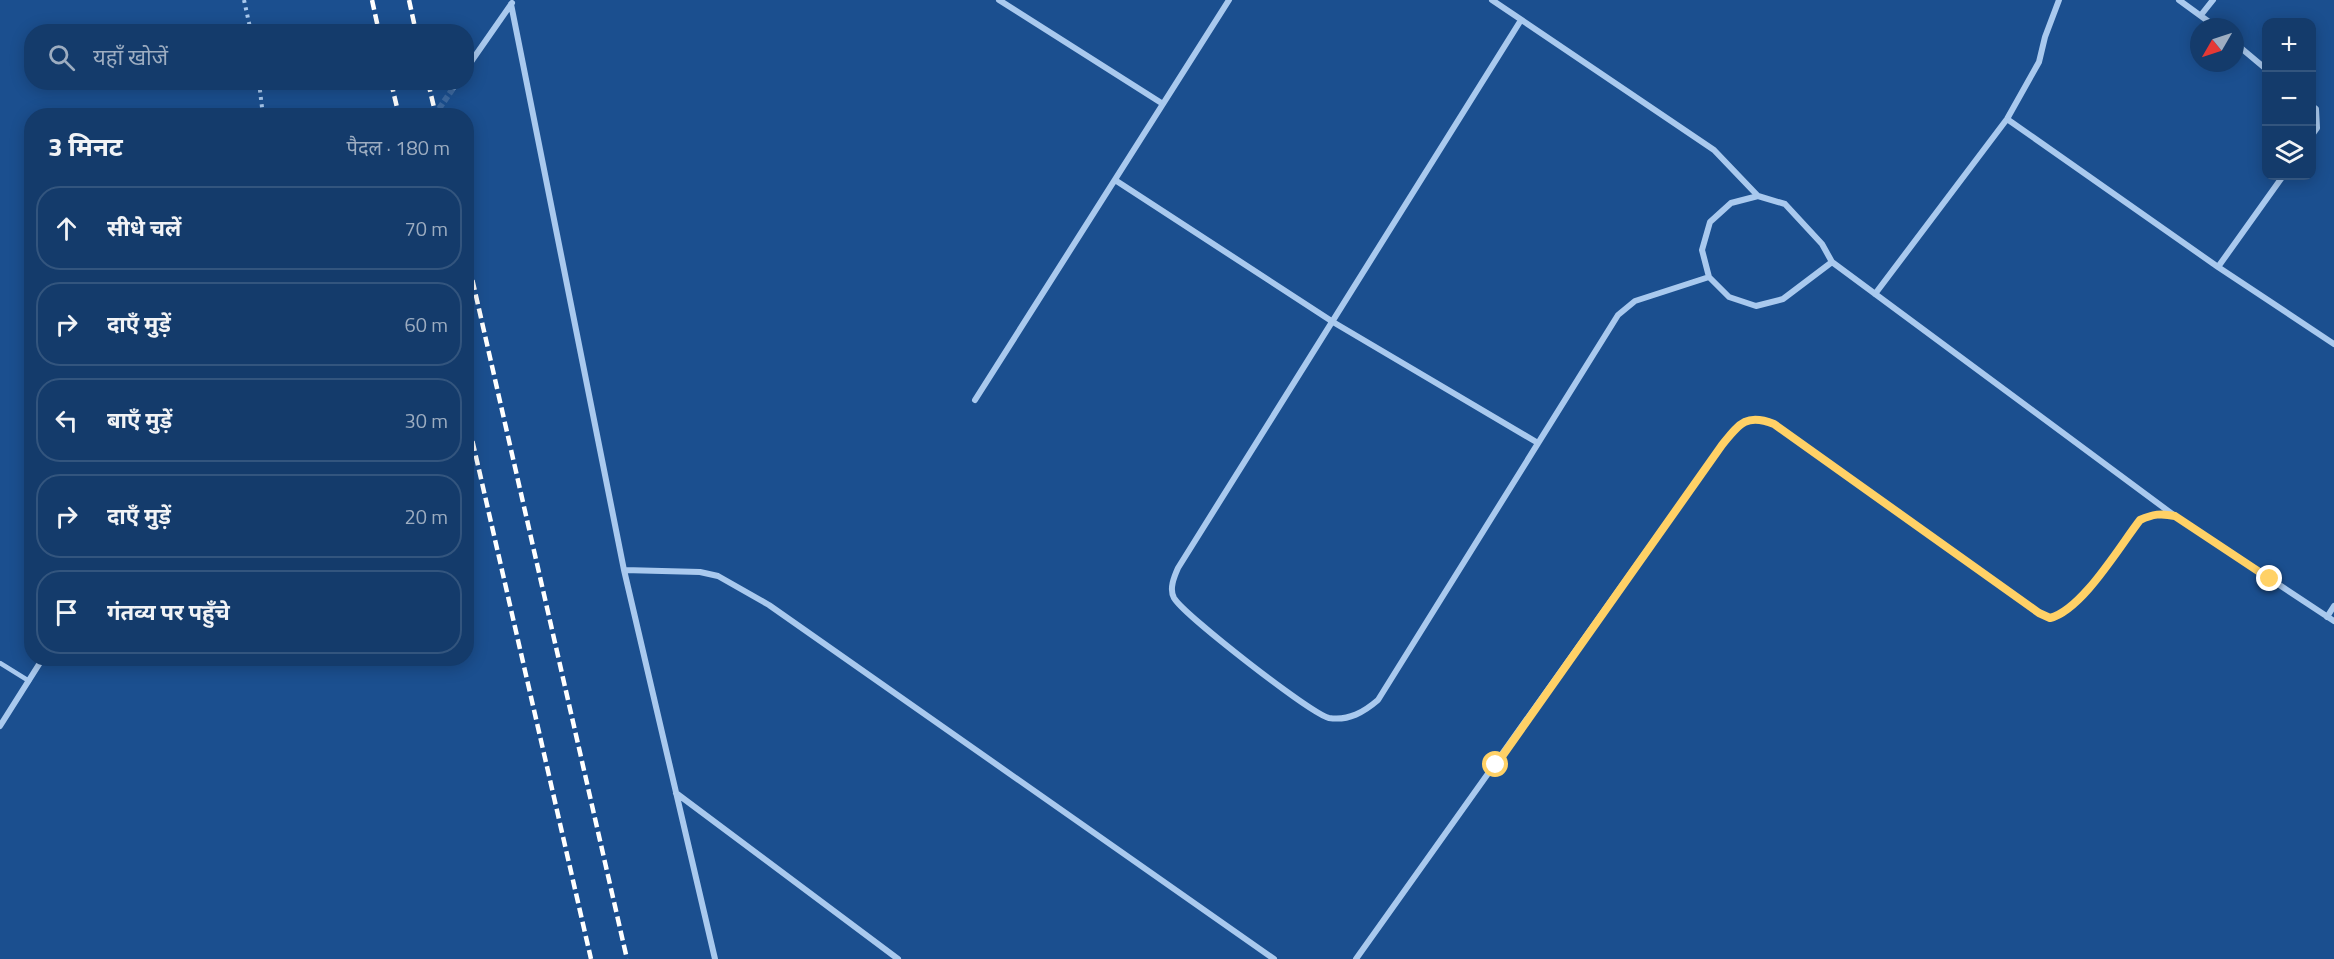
<!DOCTYPE html>
<html lang="hi">
<head>
<meta charset="utf-8">
<style>
	body { margin:0; font-family:"Titillium Web","Noto Sans Devanagari",sans-serif; background:#214673; color:#f1f3f6 }
	.controls { position:absolute; right:18px; top:18px; display:grid; overflow:hidden; border-radius:12px; box-shadow:0 3px 15px #0003 }
	.controls button { width:54px; height:54px; display:grid; place-items:center; padding:0; border:0; border-bottom:2px solid #33557e; background:#143b6b; color:#f1f3f6; font:30px sans-serif }
	.compass { position:absolute; left:2190px; top:18px; width:54px; height:54px; border-radius:50%; background:#143b6b; box-shadow:0 3px 15px #0003; rotate:231deg }
	.stop { position:absolute; width:18px; height:18px; margin:-14px; border:4px solid #ffd166; border-radius:50%; background:#fff }
	.stop.end { background:#ffd166; border-color:#fff; box-shadow:0 2px 6px #0008 }
	.list { margin:0; padding:0; list-style:none }
	h2 { display:flex; justify-content:space-between; align-items:center; height:78px; margin:0; padding:0 24px; font-size:26px }
	h2 small { font-size:20px; font-weight:400; color:#9dadc1 }
	.list li { display:grid; grid-template-columns:39px 1fr auto; gap:18px; align-items:center; box-sizing:border-box; height:84px; margin:0 12px 12px; padding:0 12px; border:2px solid #33557e; border-radius:24px }
	.list b { display:block; font-size:22px; white-space:nowrap }
	.list em { font-size:20px; font-style:normal; color:#9dadc1 }
	.icon { flex:none; width:33px; height:33px; fill:none; stroke:currentColor; stroke-width:2; stroke-linecap:round; stroke-linejoin:round }
	.map { position:relative; flex:none; width:2334px; height:959px; overflow:hidden }
	.search { position:absolute; background:#143b6b; box-shadow:0 3px 15px #0003; left:24px; top:24px; width:450px; height:66px; display:flex; align-items:center; gap:15px; box-sizing:border-box; padding:0 21px; border-radius:24px; color:#9dadc1; font-size:22px }
	.panel { position:absolute; background:#143b6b; box-shadow:0 3px 15px #0003; left:24px; top:108px; width:450px; height:558px; border-radius:24px }
	.map>svg:first-child { display:block }
	.lines { fill:none; stroke-linecap:round; stroke-linejoin:round }
	.street-tunnel { stroke:#3d69a0; stroke-width:6; stroke-dasharray:6 3; stroke-linecap:butt }
	.path { stroke:#a9c9ee; stroke-width:4; stroke-dasharray:3 4.5; stroke-linecap:butt }
	.lane { stroke:#a9c9ee; stroke-width:4.5 }
	.street { stroke:#a9c9ee; stroke-width:6 }
	.rail { stroke:#fff; stroke-width:4.5; stroke-dasharray:10 4.5; stroke-linecap:butt }
	.route { stroke:#ffd166; stroke-width:8 }
</style>
</head>
<body>
<div class="map">
<svg width="2334" height="959" viewBox="0 0 2334 959">
	<rect width="100%" height="100%" fill="#1b4f8f"/>
	<g class="lines">
		<path class="street-tunnel" d="M434,116L454,87"/>
		<path class="path" d="M244,0L251,32
			M259,82L263,116"/>
		<path class="lane" d="M0,663L29,681"/>
		<path class="street" d="M999,0L1163,104
			M1492,0L1714,150L1758,196
			M2179,0L2216,27
			M511,4L624,570L715,959
			M2201,15L2213,0
			M1521,20L1178,568C1174,577 1169,589 1174,598C1184,615 1311,714 1329,718C1349,721 1364,712 1378,700L1618,315L1635,301L1709,277
			M2235,43L2266,69
			M466,69L512,3
			M454,87L457,82
			M2312,106L2316,109L2317,128L2312,135
			M2007,119L2218,267L2334,344
			M1115,180L1333,322L1538,443
			M1832,262L1783,299L1756,306L1729,297L1709,277L1702,250L1710,222L1731,203L1758,196L1785,204L1822,244L1832,262L2175,516L2334,621
			M2218,267L2283,176
			M1875,294L2007,119L2039,62L2045,37L2059,0
			M975,400L1229,0
			M624,570L700,572L718,576L769,605L1274,959
			M2327,617L2334,606
			M0,726L43,658
			M676,793L898,959
			M1356,959L1722,445C1739,424 1746,413 1774,424L2039,613L2050,618C2082,610 2119,547 2140,520C2153,514 2161,513 2175,516"/>
		<path class="rail" d="M372,0L379,32
			M409,0L416,32
			M391,82L399,116
			M428,82L436,116
			M466,252L627,959
			M466,413L591,959"/>
	</g>
	<g class="lines">
		<path class="route" d="M1496,765L1722,445C1739,424 1746,413 1774,424L2039,613L2050,618C2082,610 2119,547 2140,520C2153,514 2161,513 2175,516L2270,579"/>
	</g>
</svg>
<div class="controls">
<button>+</button>
<button>−</button>
<button><svg class="icon" aria-label="layers" viewBox="0 0 24 24"><path d="M12 4l9 5-9 5-9-5zM3 14l9 5 9-5"/></svg></button>
</div>
<svg class="compass" viewBox="-18 -18 36 36"><path d="M0-13l5 13h-10z" fill="#e53935"/><path d="M0 13l5-13h-10z" fill="#9dadc1"/></svg>
<div class="stop" style="left:1496px;top:765px"></div>
<div class="stop end" style="left:2270px;top:579px"></div>
<div class="search"><svg class="icon" aria-label="search" viewBox="0 0 24 24"><circle cx="10" cy="10" r="6"/><path d="M15 15l6 6"/></svg>यहाँ खोजें</div>
<section class="panel">
<h2>3 मिनट<small>पैदल · 180 m</small></h2>
<ul class="list">
<li><svg class="icon" aria-label="ahead" viewBox="0 0 24 24"><path d="M12 20V5M6 11l6-6 6 6"/></svg><div><b>सीधे चलें</b></div><em>70 m</em></li>
<li><svg class="icon" aria-label="right" viewBox="0 0 24 24"><path d="M7 20v-9h11M14 6l5 5-5 5"/></svg><div><b>दाएँ मुड़ें</b></div><em>60 m</em></li>
<li><svg class="icon" aria-label="left" viewBox="0 0 24 24"><path d="M17 20v-9H6M10 6l-5 5 5 5"/></svg><div><b>बाएँ मुड़ें</b></div><em>30 m</em></li>
<li><svg class="icon" aria-label="right" viewBox="0 0 24 24"><path d="M7 20v-9h11M14 6l5 5-5 5"/></svg><div><b>दाएँ मुड़ें</b></div><em>20 m</em></li>
<li><svg class="icon" aria-label="arrive" viewBox="0 0 24 24"><path d="M6 21V4h12l-3 4 3 4H6"/></svg><div><b>गंतव्य पर पहुँचे</b></div></li>
</ul>
</section>
</div>
</body>
</html>
